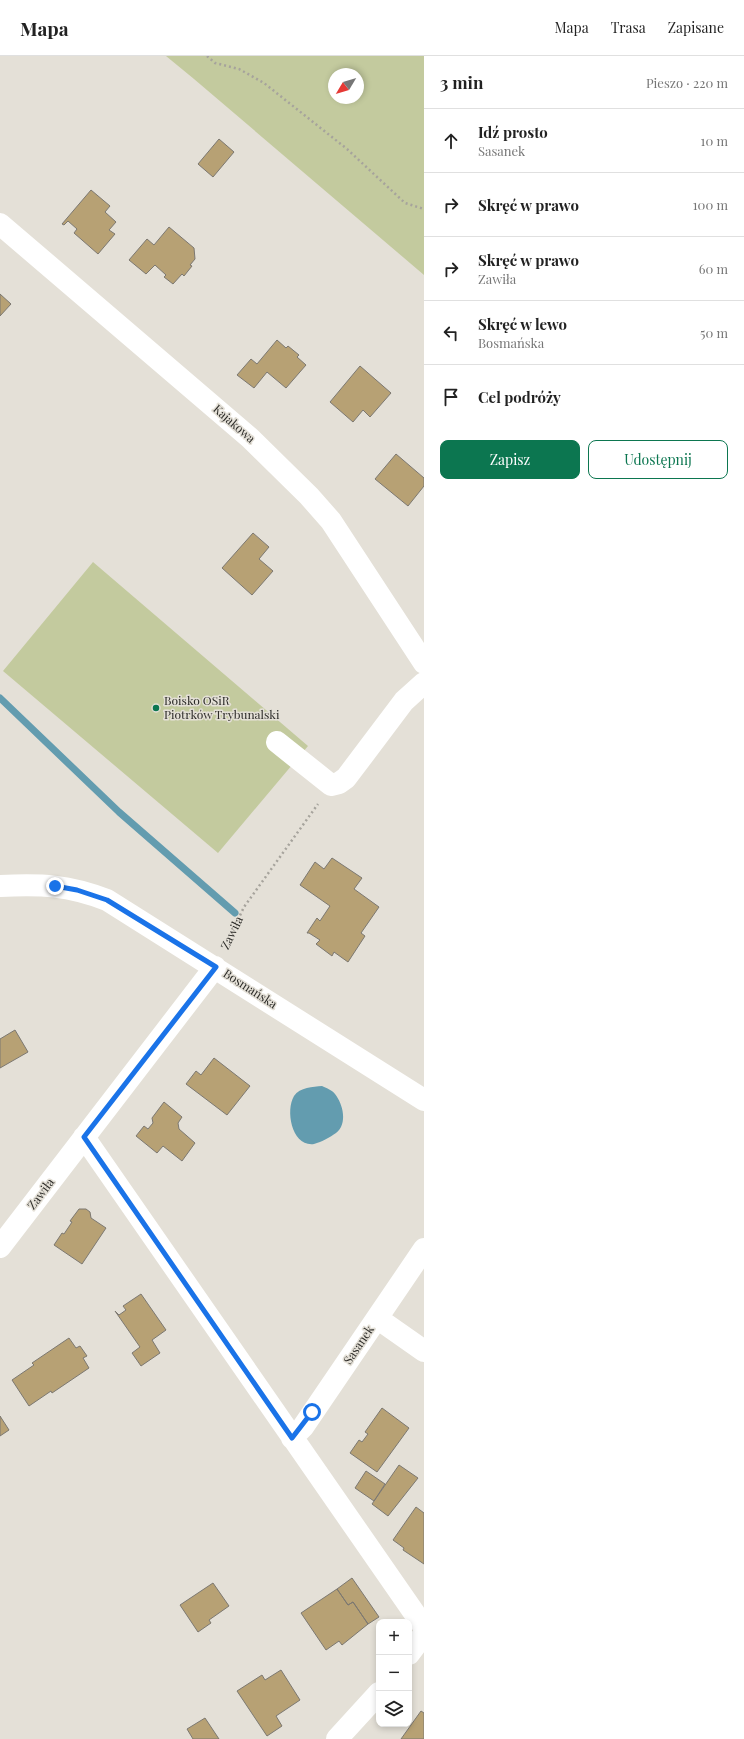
<!DOCTYPE html>
<html lang="pl">
<head>
<meta charset="utf-8">
<style>
	body { margin:0; font-family:"Playfair Display",serif; background:#f2f2f2; color:#222 }
	.controls { position:absolute; right:12px; bottom:12px; display:grid; overflow:hidden; border-radius:8px; box-shadow:0 2px 6px #0003 }
	.controls button { width:36px; height:36px; display:grid; place-items:center; padding:0; border:0; border-bottom:1px solid #e0e0e0; background:#fff; color:#222; font:20px sans-serif }
	.compass { position:absolute; left:328px; top:12px; width:36px; height:36px; border-radius:50%; background:#fff; box-shadow:0 2px 6px #0003; rotate:232deg }
	.stop { position:absolute; width:12px; height:12px; margin:-9px; border:3px solid #1a73e8; border-radius:50%; background:#fff }
	.stop.end { background:#1a73e8; border-color:#fff; box-shadow:0 1px 4px #0008 }
	.list { margin:0; padding:0; list-style:none }
	h2 { display:flex; justify-content:space-between; align-items:center; height:52px; margin:0; padding:0 16px; font-size:17px }
	h2 small { font-size:13px; font-weight:400; color:#767676 }
	.list li { display:grid; grid-template-columns:26px 1fr auto; gap:12px; align-items:center; box-sizing:border-box; height:64px; padding:0 16px; border-top:1px solid #e0e0e0 }
	.list b { display:block; font-size:15px; white-space:nowrap }
	.list p { margin:0; font-size:13px; white-space:nowrap; color:#767676 }
	.list em { font-size:13px; font-style:normal; color:#767676 }
	.actions { display:flex; gap:8px; padding:12px 16px }
	.actions a { flex:1; padding:9px 0; border:1px solid #0c7650; border-radius:8px; text-align:center; font-size:14px; color:#0c7650 }
	.actions .main { background:#0c7650; color:#fff }
	.icon { flex:none; width:22px; height:22px; fill:none; stroke:currentColor; stroke-width:2; stroke-linecap:round; stroke-linejoin:round }
	.map { position:relative; flex:none; width:424px; height:1683px; overflow:hidden }
	header { display:flex; align-items:center; gap:24px; box-sizing:border-box; height:56px; padding:0 20px; background:#fff; border-bottom:1px solid #e0e0e0 }
	header strong { font-size:19px }
	nav { display:flex; gap:22px; margin-inline-start:auto; font-size:14px }
	main { display:flex }
	aside { flex:1; background:#fff }
	.map>svg:first-child { display:block }
	.green { fill:#c3ca9e; fill-rule:evenodd }
	.water { fill:#639caf }
	.lines { fill:none; stroke-linecap:round; stroke-linejoin:round }
	.stream { stroke:#639caf; stroke-width:7 }
	.building { fill:#b7a174; stroke:#7c7871 }
	.path { stroke:#a6a39c; stroke-width:2.5; stroke-dasharray:2 3; stroke-linecap:butt }
	.minor { stroke:#fff; stroke-width:22 }
	.route { stroke:#1a73e8; stroke-width:5 }
	.poi-dot { fill:#0c7650; stroke:#e4e0d7; stroke-width:1.5 }
	.labels { text-anchor:middle; stroke-width:3; stroke-linejoin:round; paint-order:stroke }
	.street-label { font-size:12px; fill:#2c2b28; stroke:#e4e0d7 }
	.poi-label { font-size:12px; fill:#2c2b28; stroke:#e4e0d7; text-anchor:start }
</style>
</head>
<body>
<header>
<strong>Mapa</strong>
<nav><a>Mapa</a><a>Trasa</a><a>Zapisane</a></nav>
</header>
<main>
<div class="map">
<svg width="424" height="1683" viewBox="0 0 424 1683">
	<rect width="100%" height="100%" fill="#e4e0d7"/>
	<path class="green" d="M166,0H424V219L194,23ZM334,18H358V42H334Z
		M93,506L308,690L218,797L3,615Z"/>
	<path class="water" d="M322,1030C326,1032 332,1034 335,1038C343,1048 348,1068 336,1077C330,1081 322,1086 314,1088C292,1091 285,1055 294,1040C300,1031 313,1031 322,1030Z"/>
	<g class="lines">
		<path class="stream" d="M0,642L119,756L235,857"/>
	</g>
	<path class="building" d="M219,83L234,96L213,121L198,108Z
		M91,134L110,150L105,156L116,166L109,174L115,178L98,198L74,177L77,173L68,165L64,169L62,168Z
		M169,171L194,192L195,203L190,209L192,210L184,220L182,218L173,228L164,221L166,219L155,209L146,218L129,204L147,183L154,189Z
		M0,238L11,248L0,260Z
		M277,284L286,292L288,290L299,299L297,301L306,309L286,332L267,316L254,332L237,319L251,303L257,308Z
		M360,310L391,337L370,361L363,354L353,366L330,346Z
		M396,398L424,422V430L408,450L375,423Z
		M253,477L269,491L259,503L273,515L252,539L222,512Z
		M332,802L362,822L354,833L379,851L361,877L365,880L348,906L334,896L332,900L316,888L320,884L309,877H307L317,862L320,865L330,850L300,829L315,806L324,813Z
		M15,974L28,996L0,1012V983Z
		M214,1002L250,1030L227,1059L186,1028L196,1015L201,1019Z
		M164,1046L182,1061L178,1067L179,1073L195,1087L182,1105L163,1090L157,1097L136,1080L144,1070L148,1073L153,1067L152,1062Z
		M79,1153H86L90,1156L91,1162L106,1172L82,1208L54,1189L62,1177L64,1178L72,1166L70,1165Z
		M141,1238L166,1274L152,1284L160,1297L141,1310L132,1297L140,1291L115,1255L119,1259L126,1254L123,1250Z
		M69,1282L76,1292L80,1290L87,1300L83,1302L89,1312L52,1337L51,1335L29,1350L12,1324L34,1309L32,1307Z
		M382,1352L409,1372L377,1416L350,1397L359,1384L362,1386L368,1378L365,1376Z
		M0,1360L9,1374L0,1380Z
		M399,1409L418,1422L388,1460L372,1448Z
		M366,1415L385,1428L374,1445L355,1432Z
		M416,1451L424,1457V1508L403,1494L404,1492L393,1484Z
		M352,1522L379,1561L368,1568L353,1546L348,1549L337,1533Z
		M213,1527L229,1550L209,1564L211,1567L198,1576L180,1549Z
		M337,1533L348,1549L353,1546L368,1568L342,1589L339,1585L326,1594L301,1557Z
		M281,1614L300,1644L276,1660L282,1670L267,1680L237,1635L262,1619L265,1624Z
		M421,1655L424,1657V1683H401Z
		M205,1662L219,1683H193L187,1673Z"/>
	<g class="lines">
		<path class="path" d="M207,0L215,7L239,13L264,27L347,93L405,147L424,153
			M225,891L244,851L318,748"/>
		<path class="minor" d="M0,168L250,382L309,440L331,465L424,607
			M277,686L331,729L339,727L346,722L404,645L424,627
			M0,830C42,828 68,829 107,844L424,1044
			M84,1081L424,1571
			M0,1191L215,911
			M377,1262L424,1295
			M292,1382L303,1371L424,1193
			M409,1598L424,1578
			M337,1683L379,1637"/>
	</g>
	<g class="lines">
		<path class="route" d="M55,830L77,834L107,844L216,911L84,1081L292,1382L312,1356"/>
	</g>
	<circle class="poi-dot" cx="156" cy="652" r="4"/>
	<g class="labels">
		<g class="street-label">
			<text transform="translate(234 368) rotate(41)" y="4">Kajakowa</text>
			<text transform="translate(232 877) rotate(-64)" y="4">Zawiła</text>
			<text transform="translate(250 933) rotate(33)" y="4">Bosmańska</text>
			<text transform="translate(41 1138) rotate(-53)" y="4">Zawiła</text>
			<text transform="translate(359 1289) rotate(-56)" y="4">Sasanek</text>
		</g>
		<g class="poi-label">
			<text x="164" y="649">Boisko OSiR<tspan x="164" dy="14">Piotrków Trybunalski</tspan></text>
		</g>
	</g>
</svg>
<div class="controls">
<button>+</button>
<button>−</button>
<button><svg class="icon" aria-label="layers" viewBox="0 0 24 24"><path d="M12 4l9 5-9 5-9-5zM3 14l9 5 9-5"/></svg></button>
</div>
<svg class="compass" viewBox="-18 -18 36 36"><path d="M0-13l5 13h-10z" fill="#e53935"/><path d="M0 13l5-13h-10z" fill="#767676"/></svg>
<div class="stop" style="left:312px;top:1356px"></div>
<div class="stop end" style="left:55px;top:830px"></div>
</div>
<aside>
<h2>3 min<small>Pieszo · 220 m</small></h2>
<ul class="list">
<li><svg class="icon" aria-label="ahead" viewBox="0 0 24 24"><path d="M12 20V5M6 11l6-6 6 6"/></svg><div><b>Idź prosto</b><p>Sasanek</p></div><em>10 m</em></li>
<li><svg class="icon" aria-label="right" viewBox="0 0 24 24"><path d="M7 20v-9h11M14 6l5 5-5 5"/></svg><div><b>Skręć w prawo</b></div><em>100 m</em></li>
<li><svg class="icon" aria-label="right" viewBox="0 0 24 24"><path d="M7 20v-9h11M14 6l5 5-5 5"/></svg><div><b>Skręć w prawo</b><p>Zawiła</p></div><em>60 m</em></li>
<li><svg class="icon" aria-label="left" viewBox="0 0 24 24"><path d="M17 20v-9H6M10 6l-5 5 5 5"/></svg><div><b>Skręć w lewo</b><p>Bosmańska</p></div><em>50 m</em></li>
<li><svg class="icon" aria-label="arrive" viewBox="0 0 24 24"><path d="M6 21V4h12l-3 4 3 4H6"/></svg><div><b>Cel podróży</b></div></li>
</ul>
<div class="actions"><a class="main">Zapisz</a><a>Udostępnij</a></div>
</aside>
</main>
</body>
</html>
